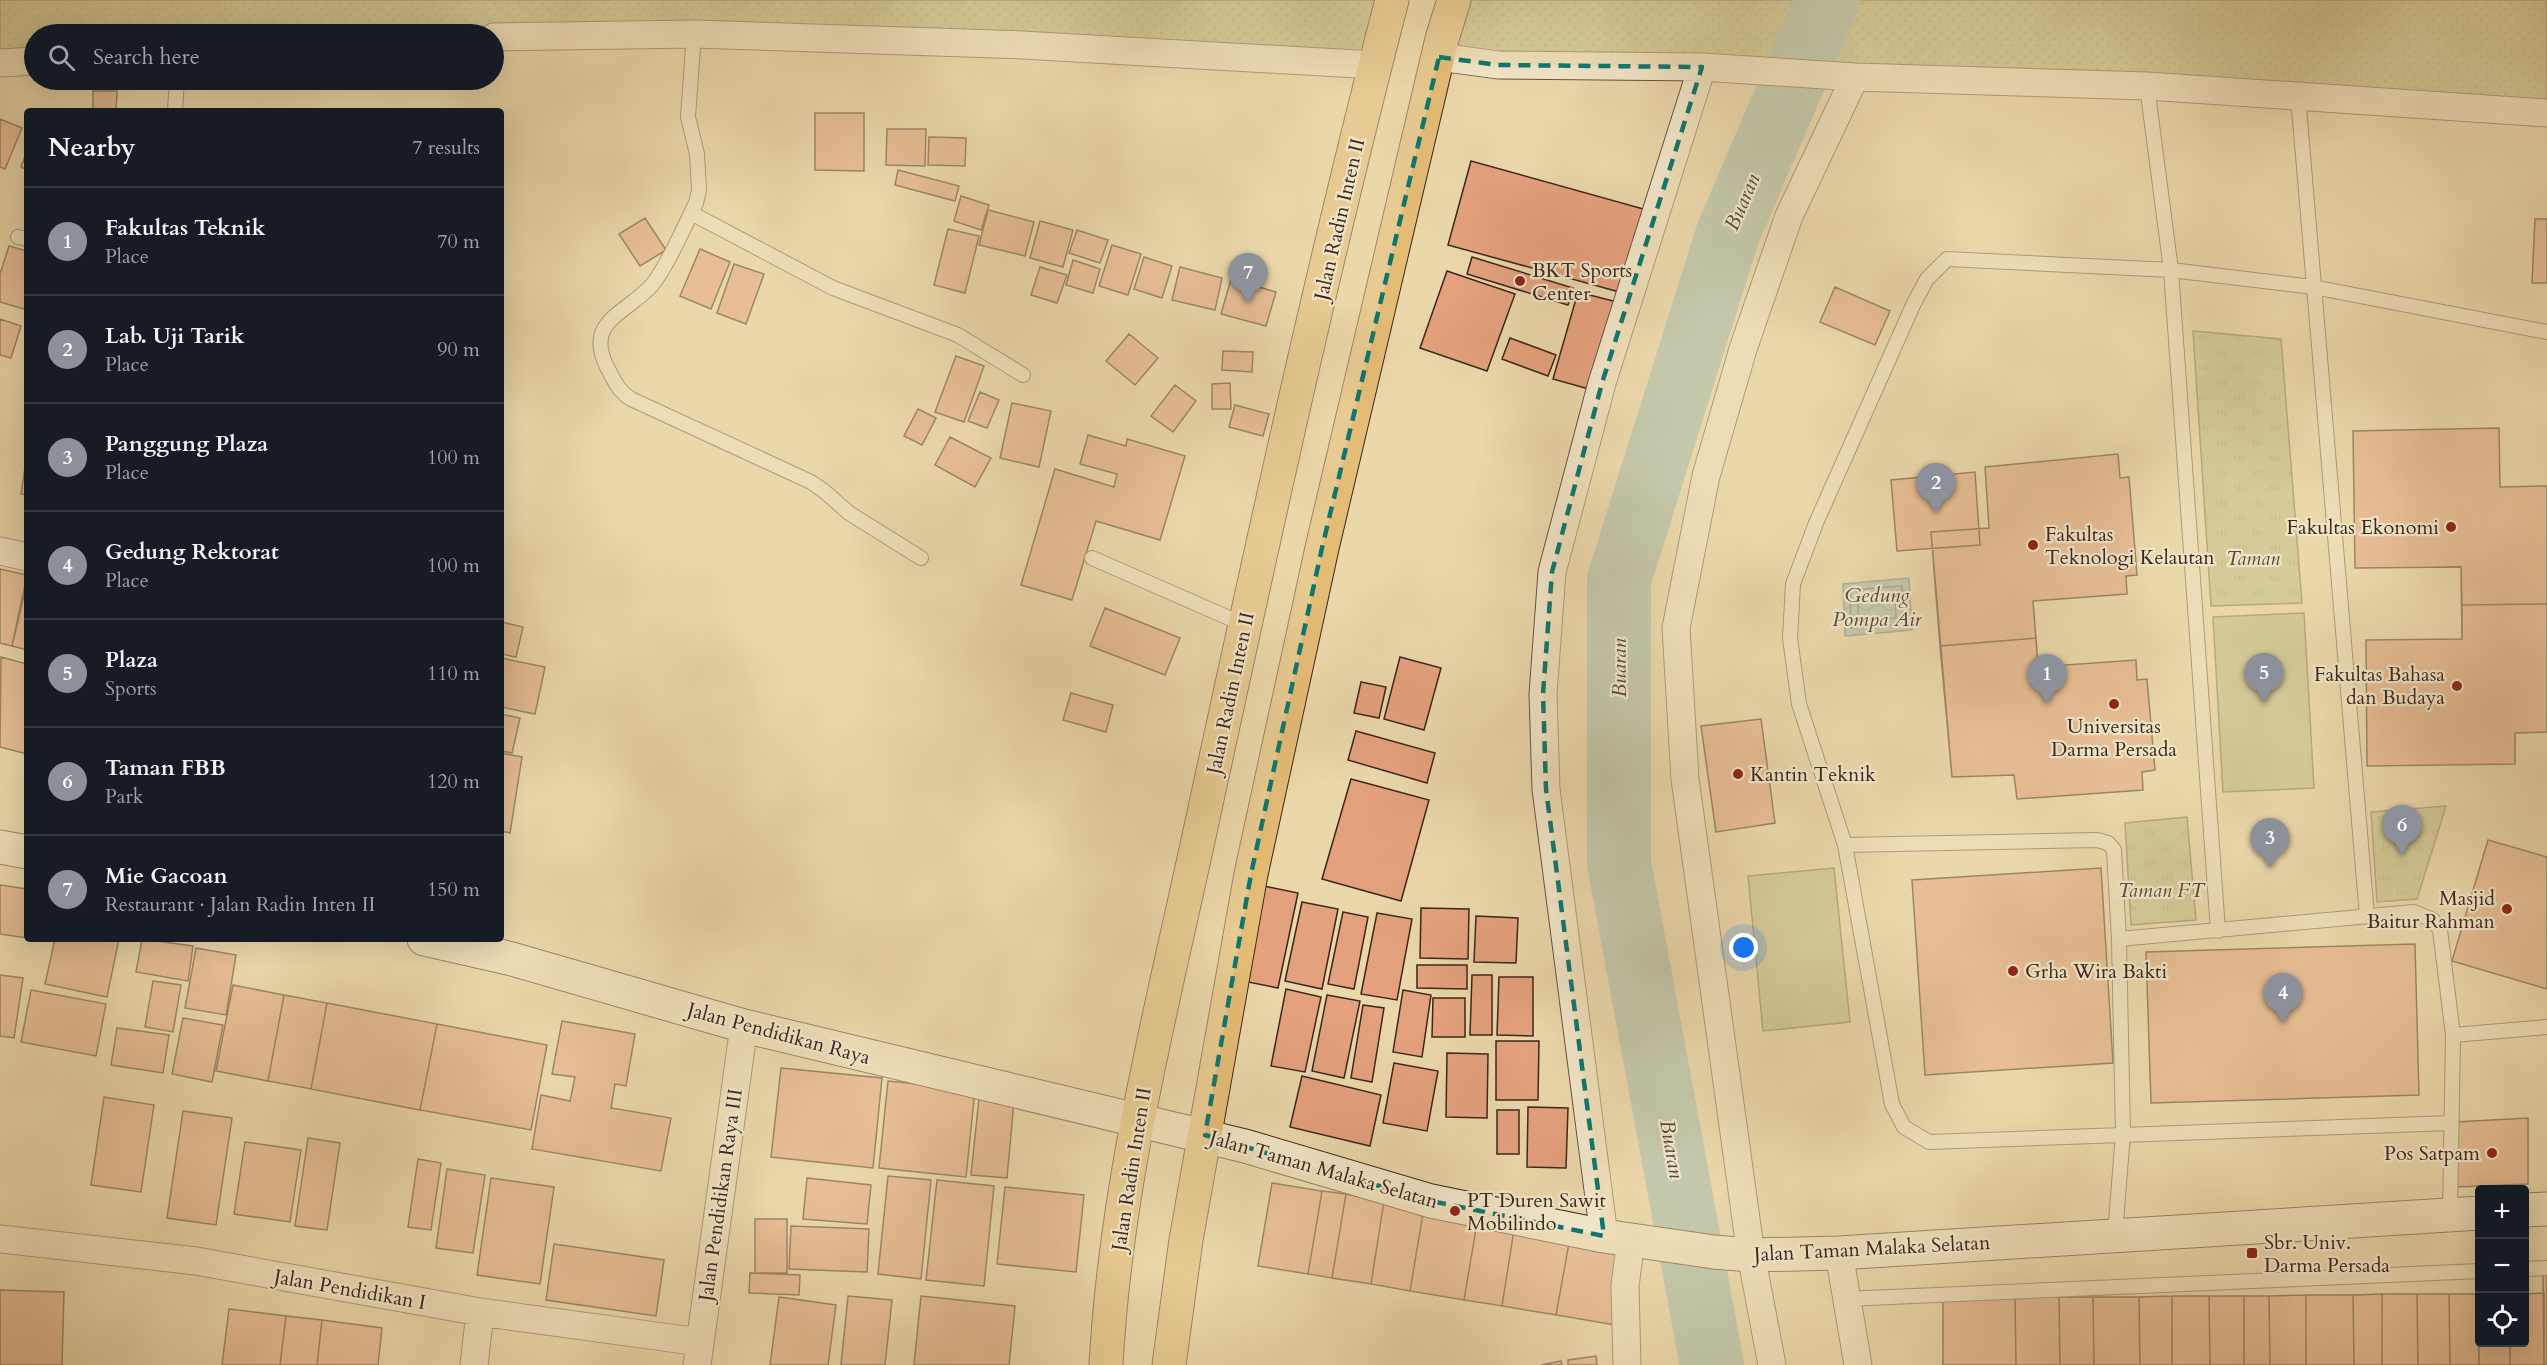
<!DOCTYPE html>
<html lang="en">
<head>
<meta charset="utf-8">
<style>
	body { margin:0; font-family:Cardo,serif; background:#242831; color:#f1f3f6 }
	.controls { position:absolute; right:18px; bottom:18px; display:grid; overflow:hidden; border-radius:6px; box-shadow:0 6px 24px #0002 }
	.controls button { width:54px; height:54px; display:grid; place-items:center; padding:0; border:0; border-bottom:2px solid #363941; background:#171b24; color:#f1f3f6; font:30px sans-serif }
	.you { position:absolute; left:1744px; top:948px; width:21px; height:21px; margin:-15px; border:4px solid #fff; border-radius:50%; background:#1a73e8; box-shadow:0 0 0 9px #1a73e833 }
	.badge { display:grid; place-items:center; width:39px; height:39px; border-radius:50%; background:#8c9099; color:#fff; font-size:20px; font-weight:700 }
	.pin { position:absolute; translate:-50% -50px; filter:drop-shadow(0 2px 3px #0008) }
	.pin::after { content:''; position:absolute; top:32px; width:21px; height:18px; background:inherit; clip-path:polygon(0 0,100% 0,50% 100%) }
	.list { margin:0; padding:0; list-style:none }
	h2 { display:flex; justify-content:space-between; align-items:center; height:78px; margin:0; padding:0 24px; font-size:26px }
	h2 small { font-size:20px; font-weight:400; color:#9ea1a6 }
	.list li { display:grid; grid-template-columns:39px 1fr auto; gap:18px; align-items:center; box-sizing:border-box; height:108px; padding:0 24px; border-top:2px solid #363941 }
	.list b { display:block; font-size:22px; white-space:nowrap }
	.list p { margin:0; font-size:20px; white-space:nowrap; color:#9ea1a6 }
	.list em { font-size:20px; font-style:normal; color:#9ea1a6 }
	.icon { flex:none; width:33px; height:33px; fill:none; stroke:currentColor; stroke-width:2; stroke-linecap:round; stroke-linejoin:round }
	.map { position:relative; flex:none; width:2547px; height:1365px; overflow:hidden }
	.search { position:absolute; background:#171b24; box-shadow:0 6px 24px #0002; left:24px; top:24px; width:480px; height:66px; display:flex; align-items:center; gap:15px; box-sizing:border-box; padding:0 21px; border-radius:33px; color:#9ea1a6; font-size:22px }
	.panel { position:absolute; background:#171b24; box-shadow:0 6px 24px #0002; left:24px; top:108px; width:480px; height:834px; border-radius:6px }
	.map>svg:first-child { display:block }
	.grass { fill:url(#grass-dots); stroke:#7c7250; stroke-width:1.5 }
	.park { fill:url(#park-tufts); stroke:#7c7250; stroke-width:1.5 }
	.garden { fill:#bcbd85; stroke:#7c7250; stroke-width:1.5 }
	.water { fill:url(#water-waves); stroke:#747e74; stroke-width:1.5 }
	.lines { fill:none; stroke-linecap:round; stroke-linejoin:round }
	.shore { stroke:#6b6f66; stroke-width:1.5 }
	.river { stroke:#99b8af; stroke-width:64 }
	.building { fill:#e4a17d; stroke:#3d261c; stroke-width:1.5 }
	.lane-casing { stroke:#685240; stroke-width:16 }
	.street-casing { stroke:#685240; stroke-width:29 }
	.secondary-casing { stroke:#3d261c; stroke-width:35 }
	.primary-casing { stroke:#3d261c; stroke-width:35 }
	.lane { stroke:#f1e5c8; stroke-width:14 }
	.street { stroke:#f1e5c8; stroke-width:27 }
	.secondary { stroke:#f1e5c8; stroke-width:33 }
	.primary { stroke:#e5bc75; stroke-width:33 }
	.marked { fill:none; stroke:#0f766e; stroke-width:4.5; stroke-dasharray:12 8; stroke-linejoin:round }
	.poi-dot { fill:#8f2418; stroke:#f1e5c8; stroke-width:2 }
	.labels { text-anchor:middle; stroke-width:4.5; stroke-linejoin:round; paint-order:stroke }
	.street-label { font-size:20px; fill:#3d261c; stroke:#f1e5c8 }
	.poi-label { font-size:20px; fill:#3d261c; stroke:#f1e5c8; text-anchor:start }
	.park-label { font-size:20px; font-style:italic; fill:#5d4c36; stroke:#f1e5c8 }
	.water-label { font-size:21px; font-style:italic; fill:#544a41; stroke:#f1e5c8 }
</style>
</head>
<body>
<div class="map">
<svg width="2547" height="1365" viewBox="0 0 2547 1365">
	<defs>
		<pattern id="grass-dots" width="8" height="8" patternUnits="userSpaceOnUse" patternTransform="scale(1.5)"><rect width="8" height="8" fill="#bcbd85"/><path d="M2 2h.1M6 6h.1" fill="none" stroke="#a2a272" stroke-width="1.8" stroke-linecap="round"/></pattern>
		<pattern id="park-tufts" width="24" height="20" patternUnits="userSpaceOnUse" patternTransform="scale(1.5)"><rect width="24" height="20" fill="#bcbd85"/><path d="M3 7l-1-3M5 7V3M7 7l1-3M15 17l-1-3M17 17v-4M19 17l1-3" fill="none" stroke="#a2a272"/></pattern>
		<pattern id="water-waves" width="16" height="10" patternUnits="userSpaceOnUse" patternTransform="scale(1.5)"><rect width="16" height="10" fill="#99b8af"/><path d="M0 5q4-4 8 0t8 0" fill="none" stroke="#7e958e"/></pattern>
	</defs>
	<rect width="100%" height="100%" fill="#ead7aa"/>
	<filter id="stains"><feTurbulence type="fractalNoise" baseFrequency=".00333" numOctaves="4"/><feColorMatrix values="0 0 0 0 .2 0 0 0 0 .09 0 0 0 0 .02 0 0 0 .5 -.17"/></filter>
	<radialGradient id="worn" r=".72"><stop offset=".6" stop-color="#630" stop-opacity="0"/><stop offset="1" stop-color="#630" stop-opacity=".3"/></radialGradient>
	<path class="grass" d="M0,0H1392L1375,65L494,34H34V66L0,69Z
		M1454,0H2547V113L1498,65L1442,39Z"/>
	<path class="park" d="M2193,331L2281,339L2302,603L2211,606Z
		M2446,806L2417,899L2377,902L2371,812Z
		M2187,817L2196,920L2131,925L2125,823Z"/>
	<path class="garden" d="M2304,613L2314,788L2223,792L2213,617Z
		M1834,868L1850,1022L1763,1031L1748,876Z"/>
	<path class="water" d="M1909,578L1912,630L1845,636L1843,584Z"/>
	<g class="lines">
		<path class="shore" d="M1902,586L1904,624L1851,628L1850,590Z
			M1895,594L1896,618L1858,620V597Z"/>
		<path class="river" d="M1712,1365L1619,863V580L1728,233L1828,0"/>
	</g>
	<path class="building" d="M93,91H117L116,111H93Z
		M123,109H157V111H123Z
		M815,113H864V171L815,170Z
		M0,119L22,128L5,169L0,167Z
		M887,129H926L925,166L886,165Z
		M929,137L966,138L965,166L928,165Z
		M27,151V170L21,167Z
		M1471,161L1647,210L1623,293L1448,245Z
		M898,170L959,186L955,201L895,185Z
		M961,196L989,205L981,230L954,221Z
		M988,210L1034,222L1025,256L979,245Z
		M645,218L666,250L640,266L619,234Z
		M2535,219H2547V283H2532Z
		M1040,221L1073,230L1063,267L1030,258Z
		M948,229L979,236L965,293L934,285Z
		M1077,230L1108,240L1100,263L1069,253Z
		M1112,245L1141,254L1128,295L1099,286Z
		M9,246L27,251V299L24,309L0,302V274Z
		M700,249L730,262L711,309L680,296Z
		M1144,257L1172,266L1162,298L1134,289Z
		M1472,257L1573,288L1568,305L1467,274Z
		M1073,260L1100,269L1093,293L1066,285Z
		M734,264L764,274L746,324L717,313Z
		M1040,267L1067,275L1057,303L1031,295Z
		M1180,267L1222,278L1215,310L1172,300Z
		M1447,271L1515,294L1487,371L1420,348Z
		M1231,279L1276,292L1266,326L1221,314Z
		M1835,287L1890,311L1875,345L1820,322Z
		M1578,292L1621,303L1596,391L1553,379Z
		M0,319L21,326L11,358L0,355Z
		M1129,334L1158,358L1135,385L1106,361Z
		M1510,338L1556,355L1548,376L1502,359Z
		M1223,351L1253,352L1252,372L1222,370Z
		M956,356L984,366L964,422L935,412Z
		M1230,383L1231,409H1212V384Z
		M1175,385L1196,401L1173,432L1151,416Z
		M980,392L999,400L987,428L968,421Z
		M1012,403L1051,411L1039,467L1000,458Z
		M1235,405L1269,414L1263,436L1229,427Z
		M918,409L936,418L922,445L904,436Z
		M2499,428L2500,487L2547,486V732L2515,733V764L2367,766L2366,640L2462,639L2461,567L2355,568L2353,431Z
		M2499,428L2500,487L2547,486V604L2462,605L2461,567L2355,568L2353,431Z
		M1088,435L1126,446L1127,439L1185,456L1160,540L1096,521L1072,600L1021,585L1055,469L1114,487L1117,474L1080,464Z
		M950,437L991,458L975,487L935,465Z
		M27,454V495L21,494Z
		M2118,454L2120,478L2129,477L2137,575L2126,576L2127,594L2033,601L2038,667L2136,660L2137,680L2147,679L2155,770L2142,772L2143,790L2017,799L2014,775L1952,777L1931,532L1989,528L1985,467Z
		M2118,454L2120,478L2129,477L2137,575L2126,576L2127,594L2033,601L2036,638L1940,646L1931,532L1989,528L1985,467Z
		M1975,472L1980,545L1897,551L1891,480Z
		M0,569L27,575L12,646L0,643Z
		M27,583V650L12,646Z
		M2547,604V732L2515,733V764L2367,766L2366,640L2462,639V605Z
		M1105,608L1180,638L1165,675L1090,646Z
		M501,622L523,627L516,657L501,654Z
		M2036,638L2038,667L2136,660L2137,680L2147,679L2155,770L2142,772L2143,790L2017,799L2014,775L1952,777L1940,646Z
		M1,657L27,664V754L0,747Z
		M1400,657L1441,668L1424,730L1384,719Z
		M501,658L545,667L535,714L501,707Z
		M1361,682L1386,687L1379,718L1354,713Z
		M1071,693L1113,705L1106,732L1063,720Z
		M501,714L520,718L512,753L501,751Z
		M1761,719L1775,823L1716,832L1701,726Z
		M1356,731L1435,753L1427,783L1348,760Z
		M501,753L522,757L510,833L501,831Z
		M1351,779L1429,800L1401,901L1322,879Z
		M2488,840L2547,857V989L2452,961Z
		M2101,868L2113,1063L1925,1075L1912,880Z
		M0,885L27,889V938L0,934Z
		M1264,886L1298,893L1278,988L1243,981Z
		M1302,902L1338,909L1322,989L1285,981Z
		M1421,908L1469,909L1468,959L1420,958Z
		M1343,912L1368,917L1354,989L1328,984Z
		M1377,913L1412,919L1397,1000L1361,994Z
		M1476,916L1518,918L1516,963L1474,962Z
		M55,939H119L107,997L45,984Z
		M142,939L193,946L188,981L136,972Z
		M2415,944L2419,1095L2151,1103L2146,952Z
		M2415,944L2419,1095L2151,1103L2146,952Z
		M196,948L236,955L226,1015L185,1008Z
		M1417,965H1467V989L1417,988Z
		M0,975L23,978L14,1038L0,1036Z
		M1472,975H1492V1035H1470Z
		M1499,977H1533V1036L1497,1035Z
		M153,981L181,985L173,1032L145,1027Z
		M233,985L284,995L268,1081L216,1071Z
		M1286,989L1321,997L1305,1072L1271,1066Z
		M31,990L106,1004L96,1056L21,1042Z
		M1403,990L1431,995L1422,1057L1393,1052Z
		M284,995L327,1003L311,1089L268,1081Z
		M1327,995L1360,1001L1344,1078L1312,1071Z
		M1433,998H1465V1037H1432Z
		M327,1003L437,1024L420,1110L311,1089Z
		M1363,1005L1384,1008L1372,1082L1351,1078Z
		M183,1018L223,1025L212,1082L172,1074Z
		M562,1021L635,1034L626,1086L615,1084L611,1108L671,1118L661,1171L532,1149L541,1095L570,1101L575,1077L552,1074Z
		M437,1024L547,1045L531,1130L420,1110Z
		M117,1028L169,1035L163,1073L111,1065Z
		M1496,1041H1539L1538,1100H1496Z
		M1447,1053L1488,1054L1487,1118L1446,1117Z
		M1394,1063L1438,1071L1427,1131L1383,1123Z
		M781,1068L882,1078L873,1168L771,1157Z
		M1302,1076L1381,1095L1370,1146L1290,1127Z
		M888,1081L975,1090L966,1177L879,1168Z
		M104,1097L154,1105L141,1192L91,1185Z
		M979,1098L1014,1101L1007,1178L971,1175Z
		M1528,1107L1568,1108L1566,1168L1527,1167Z
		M1497,1110H1519V1154H1497Z
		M183,1111L232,1118L216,1225L167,1218Z
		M2528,1118V1184L2457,1187L2456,1122Z
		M308,1138L340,1143L327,1230L295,1226Z
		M245,1142L301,1150L290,1222L234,1214Z
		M418,1159L441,1163L431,1230L408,1227Z
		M447,1169L485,1175L473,1253L436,1248Z
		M888,1176L931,1180L921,1279L878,1274Z
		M491,1178L554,1187L540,1284L477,1275Z
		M807,1178L871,1185L867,1224L803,1219Z
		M937,1180L994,1186L984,1286L926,1280Z
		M1272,1183L1322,1191L1308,1274L1258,1266Z
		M1005,1187L1084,1195L1076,1272L997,1264Z
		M1322,1191L1346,1194L1332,1278L1308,1274Z
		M1346,1194L1384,1201L1371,1284L1332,1278Z
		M1384,1201L1424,1207L1410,1291L1371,1284Z
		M1424,1207L1478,1217L1464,1300L1410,1291Z
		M1478,1217L1515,1223L1502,1306L1464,1300Z
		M755,1219H787V1273H755Z
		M1515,1223L1571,1232L1556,1315L1502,1306Z
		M791,1226L869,1229L867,1272L789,1269Z
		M1571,1232L1629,1241L1615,1325L1556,1315Z
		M554,1244L664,1260L656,1316L546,1300Z
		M750,1273L800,1275L799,1295L749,1293Z
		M2543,1274H2547V1365H2544Z
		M2478,1277H2480V1342H2510V1365H2479Z
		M0,1290L64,1292L62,1365H0Z
		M2544,1293V1365H2510V1342H2524V1294Z
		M2382,1294H2417L2418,1365H2382Z
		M2382,1294V1365H2354L2353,1295Z
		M2417,1294H2449L2450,1365H2418Z
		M2449,1294H2479V1365H2450Z
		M2306,1295V1365H2270L2269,1296Z
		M2306,1295H2353L2354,1365H2306Z
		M848,1296L892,1300L885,1365H841Z
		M921,1296L1015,1306L1009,1365H914Z
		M2172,1296V1365H2140L2139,1297Z
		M2172,1296H2209L2210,1365H2172Z
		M2209,1296H2244V1365H2210Z
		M2244,1296H2269L2270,1365H2244Z
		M779,1297L836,1305L828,1365H770Z
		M2015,1297L2016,1365H1943V1298Z
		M2015,1297H2059L2060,1365H2016Z
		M2059,1297H2093L2094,1365H2060Z
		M2093,1297H2139L2140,1365H2094Z
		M229,1309L286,1316L280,1365H222Z
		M286,1316L322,1320L317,1365H280Z
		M322,1320L382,1328L378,1365H317Z
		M1596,1356L1597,1365H1568V1360Z
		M1561,1361L1562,1365H1541Z"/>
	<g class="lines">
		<defs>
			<path id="lane" d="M694,34L688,117L697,154L699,190L696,203C685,225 667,267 652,285C626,314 584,321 607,367C614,380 618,391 631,399L811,482L824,491L849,513L921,558
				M2147,86L2171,270L2218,931
				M2298,96L2367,916
				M175,111L177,80
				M691,213L833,288L958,335L1023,375
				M18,237L27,239
				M1092,558L1245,625
				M1845,845L2097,840L2108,843L2114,850L2119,939L2123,1134L2115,1234
				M2119,939L2414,912L2433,920L2440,930L2453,1035L2450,1214
				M2453,1035L2547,1027
				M2451,1123L1929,1142L1904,1127L1892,1104L1845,845L1799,704L1790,638L1793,584L1816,523L1914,303L1927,279L1947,259L2171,270L2313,287L2547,332
				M2524,1269L2547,1268
				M1845,1299L2480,1271"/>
			<path id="street" d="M494,37L694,34L1022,45L1375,65
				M1439,57L1498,65L1702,67L1855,77L2147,86L2547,113
				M0,63L34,61
				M0,551L27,557
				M1604,1236L1546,789L1543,694L1552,572L1602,383L1702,67
				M0,1239L196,1261L480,1312L700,1342
				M1839,1253L1858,1365
				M474,1365L480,1312
				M697,1365L744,1026
				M1627,1365L1625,1286L1631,1240
				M1772,1365L1751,1255L1685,779L1676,628L1706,476L1743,349L1789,216L1855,77"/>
			<path id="secondary" d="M0,847L27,852
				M424,939L512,959L744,1026L1245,1146L1431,1201L1604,1236L1714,1252L1751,1255L1839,1253L2480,1213
				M2524,1210L2547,1209"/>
			<path id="primary" d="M1106,1365C1116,1178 1165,996 1204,813C1263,541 1322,269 1392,0
				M1169,1365L1186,1240L1251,874L1322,548L1442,39L1454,0"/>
		</defs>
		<use href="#lane" class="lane-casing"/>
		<use href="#street" class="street-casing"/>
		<use href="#secondary" class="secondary-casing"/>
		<use href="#primary" class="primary-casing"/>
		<use href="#lane" class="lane"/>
		<use href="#street" class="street"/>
		<use href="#secondary" class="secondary"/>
		<use href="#primary" class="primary"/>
	</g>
	<path d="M0 0H2547V1365H0ZM1439,57L1498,65L1702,67L1602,383L1552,572L1543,694L1546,789L1604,1236L1431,1201L1205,1135L1251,874L1322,548Z" fill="#ead7aa" fill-opacity=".55" fill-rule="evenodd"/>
	<path class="marked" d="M1439,57L1498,65L1702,67L1602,383L1552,572L1543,694L1546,789L1604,1236L1431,1201L1205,1135L1251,874L1322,548Z"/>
	<g class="poi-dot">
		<circle cx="1520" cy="281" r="6"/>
		<circle cx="2451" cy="527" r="6"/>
		<circle cx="2033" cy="545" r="6"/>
		<circle cx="2457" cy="686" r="6"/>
		<circle cx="2114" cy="704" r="6"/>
		<circle cx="1738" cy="774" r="6"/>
		<circle cx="2507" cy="909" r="6"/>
		<circle cx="2013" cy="971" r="6"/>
		<circle cx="2492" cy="1153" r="6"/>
		<circle cx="1455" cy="1211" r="6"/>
		<rect x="2246" y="1247" width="12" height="12" rx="3"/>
	</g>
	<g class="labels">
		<g class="street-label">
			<text transform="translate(1339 219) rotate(-77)" y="7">Jalan Radin Inten II</text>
			<text transform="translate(1230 693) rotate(-78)" y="7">Jalan Radin Inten II</text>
			<text transform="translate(779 1033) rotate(15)" y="7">Jalan Pendidikan Raya</text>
			<text transform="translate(1131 1169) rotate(-81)" y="7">Jalan Radin Inten II</text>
			<text transform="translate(1324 1169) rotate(16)" y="7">Jalan Taman Malaka Selatan</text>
			<text transform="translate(720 1195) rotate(-82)" y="7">Jalan Pendidikan Raya III</text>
			<text transform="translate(1872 1248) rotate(-3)" y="7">Jalan Taman Malaka Selatan</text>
			<text transform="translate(350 1289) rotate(10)" y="7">Jalan Pendidikan I</text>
		</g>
		<g class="poi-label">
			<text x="1532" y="277">BKT Sports<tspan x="1532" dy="23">Center</tspan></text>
			<text x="2439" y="534" text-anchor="end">Fakultas Ekonomi</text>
			<text x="2045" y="541">Fakultas<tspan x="2045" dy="23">Teknologi Kelautan</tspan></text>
			<text x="2445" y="681" text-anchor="end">Fakultas Bahasa<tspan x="2445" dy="23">dan Budaya</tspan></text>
			<text x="2114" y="733" text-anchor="middle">Universitas<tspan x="2114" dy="23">Darma Persada</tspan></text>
			<text x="1750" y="781">Kantin Teknik</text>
			<text x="2495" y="905" text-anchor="end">Masjid<tspan x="2495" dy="23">Baitur Rahman</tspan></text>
			<text x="2025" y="978">Grha Wira Bakti</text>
			<text x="2480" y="1160" text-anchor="end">Pos Satpam</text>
			<text x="1467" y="1207">PT Duren Sawit<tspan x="1467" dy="23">Mobilindo</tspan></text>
			<text x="2264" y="1249">Sbr. Univ.<tspan x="2264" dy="23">Darma Persada</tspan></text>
		</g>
		<g class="park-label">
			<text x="2253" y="565">Taman</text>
			<text x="2161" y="897">Taman FT</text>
		</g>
		<g class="water-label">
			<text transform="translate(1742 202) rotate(-67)" y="7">Buaran</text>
			<text x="1877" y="602">Gedung<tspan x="1877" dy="24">Pompa Air</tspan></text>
			<text transform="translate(1619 668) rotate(-90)" y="7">Buaran</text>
			<text transform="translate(1672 1149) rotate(80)" y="7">Buaran</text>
		</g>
	</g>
	<rect width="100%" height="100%" filter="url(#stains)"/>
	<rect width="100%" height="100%" fill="url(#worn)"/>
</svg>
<div class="controls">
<button>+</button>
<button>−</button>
<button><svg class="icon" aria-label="locate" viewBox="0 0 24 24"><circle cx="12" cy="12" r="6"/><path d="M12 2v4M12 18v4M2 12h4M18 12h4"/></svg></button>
</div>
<div class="you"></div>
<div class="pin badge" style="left:2047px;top:704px">1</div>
<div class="pin badge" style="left:1936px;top:513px">2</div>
<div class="pin badge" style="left:2270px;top:868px">3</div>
<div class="pin badge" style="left:2283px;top:1023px">4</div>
<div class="pin badge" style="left:2264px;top:703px">5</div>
<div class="pin badge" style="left:2402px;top:855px">6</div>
<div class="pin badge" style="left:1248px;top:303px">7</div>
<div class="search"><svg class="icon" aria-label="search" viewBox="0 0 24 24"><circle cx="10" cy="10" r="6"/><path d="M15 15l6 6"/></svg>Search here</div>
<section class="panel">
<h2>Nearby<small>7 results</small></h2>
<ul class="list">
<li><span class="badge">1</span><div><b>Fakultas Teknik</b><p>Place</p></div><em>70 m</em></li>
<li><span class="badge">2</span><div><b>Lab. Uji Tarik</b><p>Place</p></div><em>90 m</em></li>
<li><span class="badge">3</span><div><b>Panggung Plaza</b><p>Place</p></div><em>100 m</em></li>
<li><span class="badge">4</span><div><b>Gedung Rektorat</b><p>Place</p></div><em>100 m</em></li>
<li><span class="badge">5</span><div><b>Plaza</b><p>Sports</p></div><em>110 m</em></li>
<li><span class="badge">6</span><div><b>Taman FBB</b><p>Park</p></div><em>120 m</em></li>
<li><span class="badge">7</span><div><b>Mie Gacoan</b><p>Restaurant · Jalan Radin Inten II</p></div><em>150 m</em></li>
</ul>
</section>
</div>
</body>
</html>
